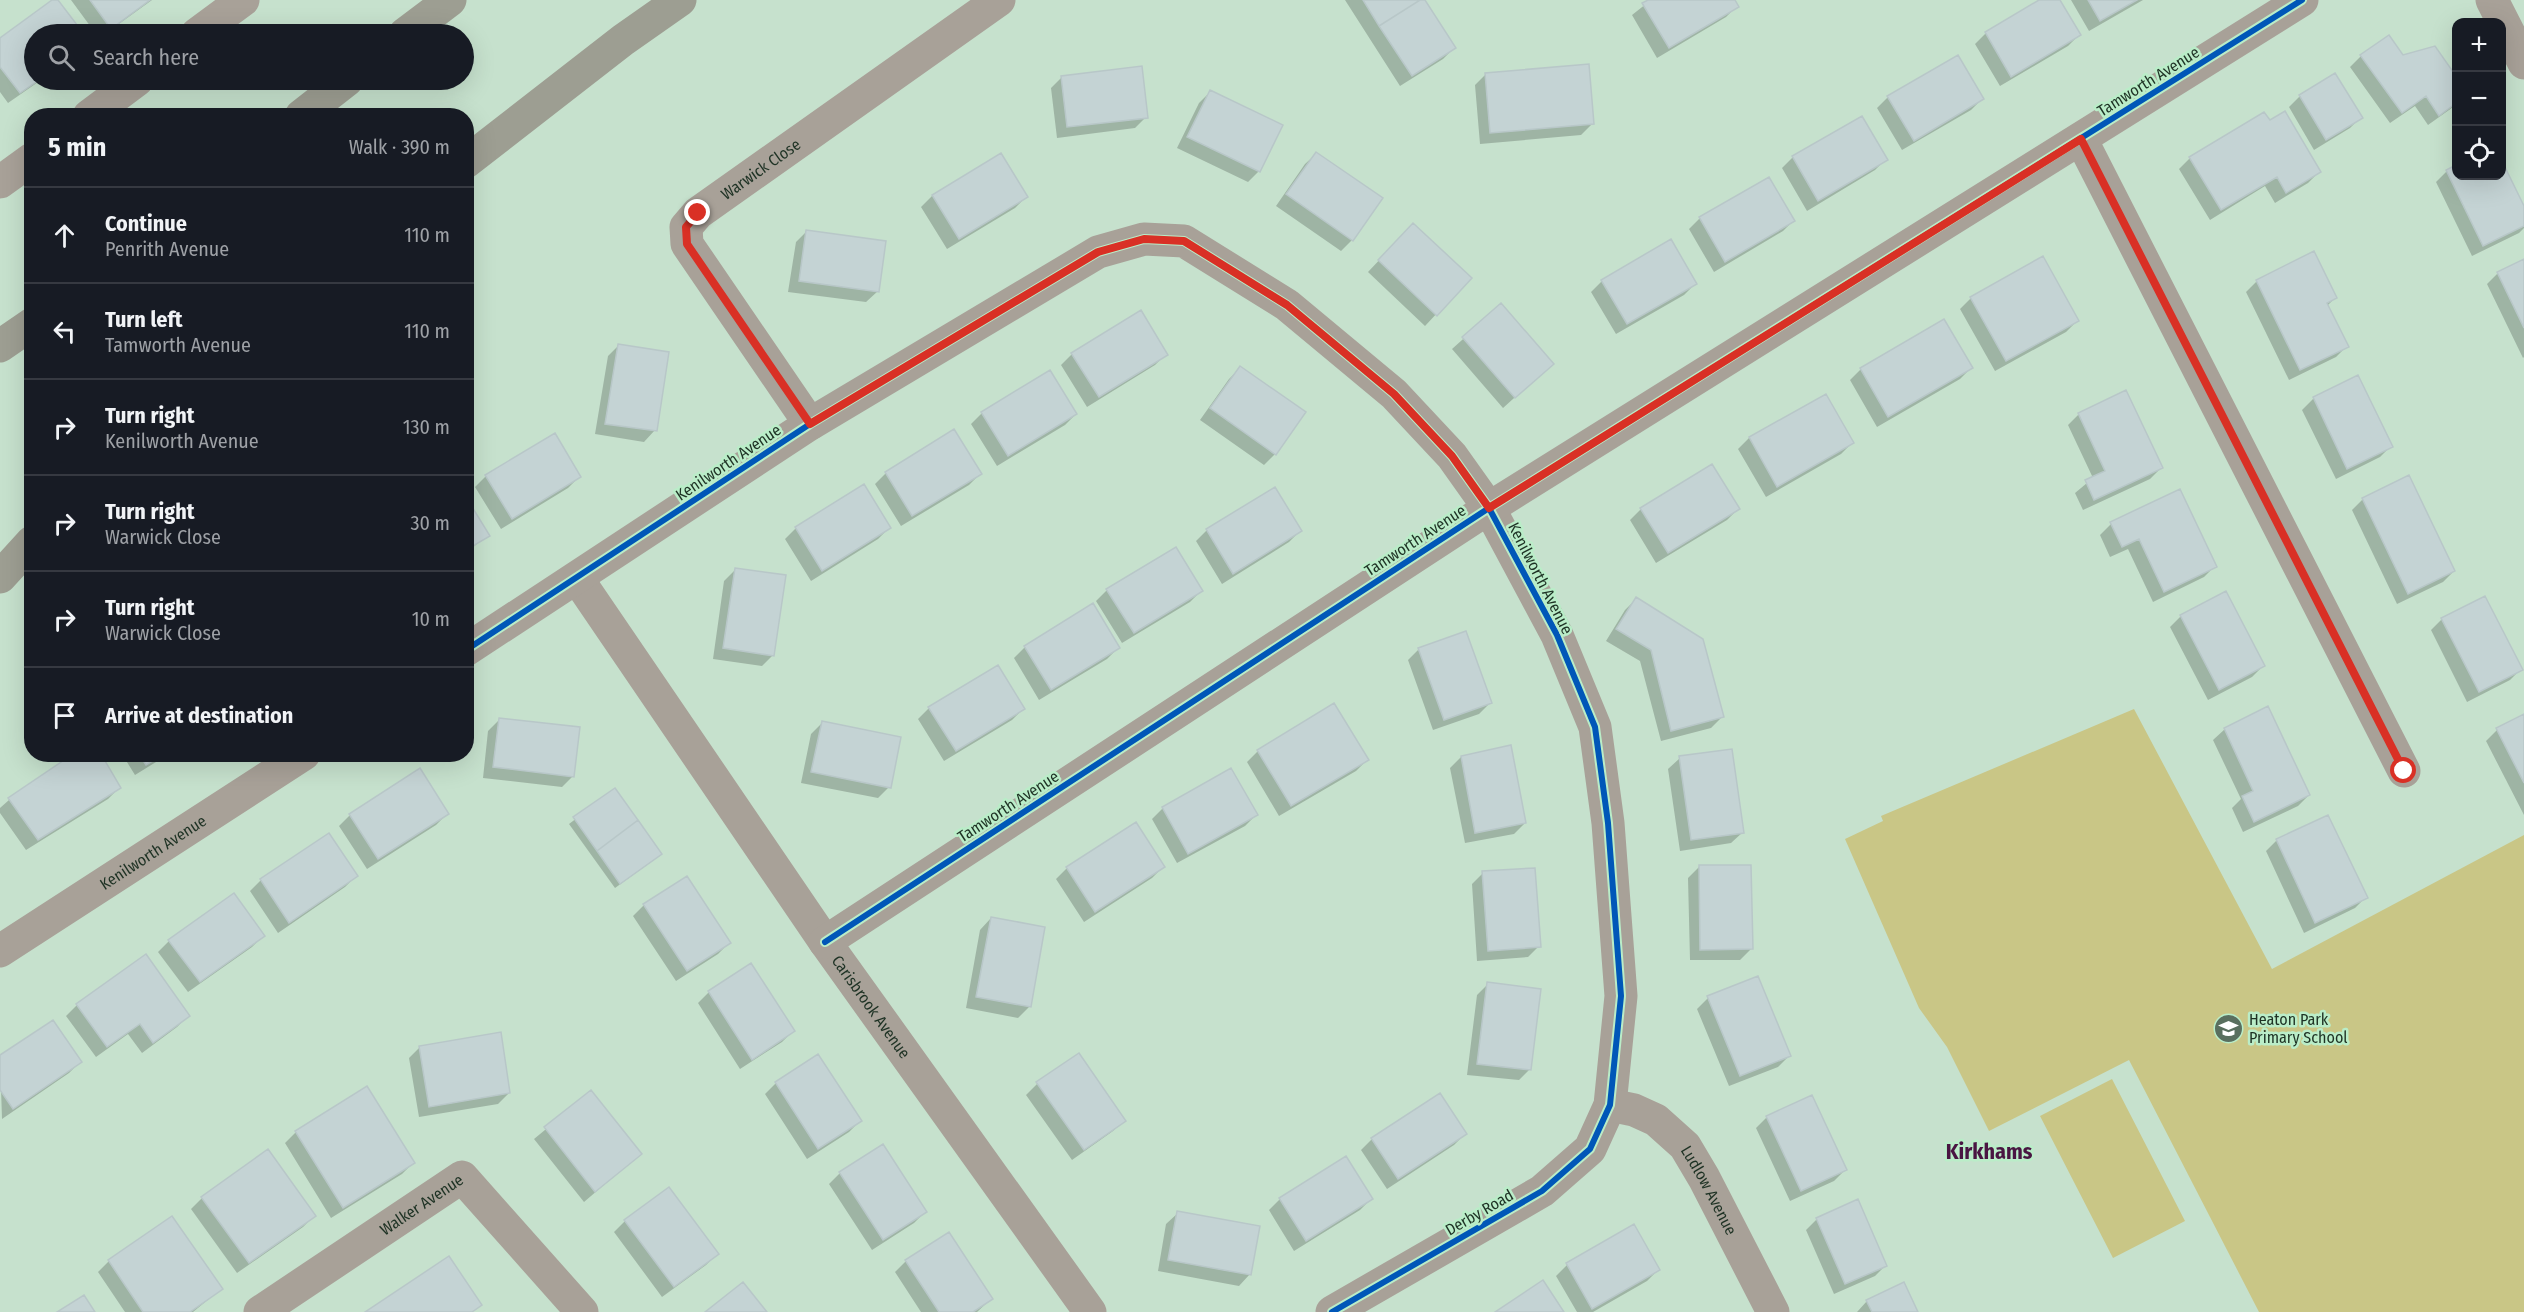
<!DOCTYPE html>
<html lang="en">
<head>
<meta charset="utf-8">
<style>
	body { margin:0; font-family:"Fira Sans Condensed",sans-serif; background:#242831; color:#f1f3f6 }
	.controls { position:absolute; right:18px; top:18px; display:grid; overflow:hidden; border-radius:12px; box-shadow:0 6px 24px #0002 }
	.controls button { width:54px; height:54px; display:grid; place-items:center; padding:0; border:0; border-bottom:2px solid #363941; background:#171b24; color:#f1f3f6; font:30px sans-serif }
	.stop { position:absolute; width:18px; height:18px; margin:-14px; border:4px solid #d93025; border-radius:50%; background:#fff }
	.stop.end { background:#d93025; border-color:#fff; box-shadow:0 2px 6px #0008 }
	.list { margin:0; padding:0; list-style:none }
	h2 { display:flex; justify-content:space-between; align-items:center; height:78px; margin:0; padding:0 24px; font-size:26px }
	h2 small { font-size:20px; font-weight:400; color:#9ea1a6 }
	.list li { display:grid; grid-template-columns:39px 1fr auto; gap:18px; align-items:center; box-sizing:border-box; height:96px; padding:0 24px; border-top:2px solid #363941 }
	.list b { display:block; font-size:22px; white-space:nowrap }
	.list p { margin:0; font-size:20px; white-space:nowrap; color:#9ea1a6 }
	.list em { font-size:20px; font-style:normal; color:#9ea1a6 }
	.icon { flex:none; width:33px; height:33px; fill:none; stroke:currentColor; stroke-width:2; stroke-linecap:round; stroke-linejoin:round }
	.map { position:relative; flex:none; width:2524px; height:1312px; overflow:hidden }
	.search { position:absolute; background:#171b24; box-shadow:0 6px 24px #0002; left:24px; top:24px; width:450px; height:66px; display:flex; align-items:center; gap:15px; box-sizing:border-box; padding:0 21px; border-radius:33px; color:#9ea1a6; font-size:22px }
	.panel { position:absolute; background:#171b24; box-shadow:0 6px 24px #0002; left:24px; top:108px; width:450px; height:654px; border-radius:24px }
	.map>svg:first-child { display:block }
	.green { fill:#c9c686 }
	.shadow { fill:#0003 }
	.building { fill:#c4d3d4; stroke:#b8c7c8; stroke-width:1.5 }
	.lines { fill:none; stroke-linecap:round; stroke-linejoin:round }
	.minor { stroke:#a8a198; stroke-width:33 }
	.highway { stroke:#9d9e92; stroke-width:33 }
	.cycleway-casing { stroke:#baedc8; stroke-width:10 }
	.cycleway { stroke:#0057b8; stroke-width:6 }
	.route { stroke:#d93025; stroke-width:8 }
	.labels { text-anchor:middle; stroke-width:5; stroke-linejoin:round; paint-order:stroke }
	.street-label { font-size:16px; fill:#1e3224; stroke:#baedc8 }
	.poi-label { font-size:16px; fill:#1e3224; stroke:#baedc8; text-anchor:start }
	.district-label { font-size:22px; font-weight:bold; fill:#491542; stroke:#baedc8 }
</style>
</head>
<body>
<div class="map">
<svg width="2524" height="1312" viewBox="0 0 2524 1312">
	<rect width="100%" height="100%" fill="#c6e1cd"/>
	<path class="green" d="M2134,709L2272,969L2524,835V1312H2259L2129,1060L1989,1131L1947,1047L1919,1008L1845,839L1883,821L1881,816Z
		M2112,1079L2185,1221L2113,1258L2040,1116Z"/>
	<path class="shadow" d="M54,0L82,34H34V80H41L8,103L0,92V40Z
		M71,0H152L105,34H96Z
		M1345,0H1423L1454,48L1443,59L1400,86Z
		M1651,0H1733L1737,6L1726,17L1657,58L1632,15Z
		M2042,0H2058L2079,35L2068,46L2000,86L1975,44L1986,33Z
		M2071,0H2143L2089,31Z
		M2434,47L2456,78V105L2428,125L2415,106L2390,123L2350,67L2361,56L2403,57Z
		M1486,74L1592,124L1581,135L1480,144L1475,85Z
		M2334,75L2361,117L2350,128L2314,150L2289,107L2300,96Z
		M1062,77L1146,117L1135,128L1057,138L1051,88Z
		M1210,92L1259,171L1248,182L1177,148L1199,103Z
		M1888,97L1982,99L1971,110L1902,150L1877,108Z
		M1316,154L1352,240L1341,251L1276,206L1305,164Z
		M1000,155L1026,197L1015,208L947,249L921,207L932,196Z
		M1793,157L1886,159L1875,170L1807,211L1782,168Z
		M2190,158L2319,172L2308,183L2275,203L2265,186L2210,220L2179,169Z
		M2502,164L2524,210V228L2519,233L2472,256L2436,182L2447,171L2456,166V176H2502Z
		M1700,218L1794,220L1783,231L1714,272L1689,229Z
		M807,231L878,291L866,302L788,292L796,242Z
		M1402,236L1470,278L1425,326L1368,272Z
		M2524,261V357L2523,358L2487,284L2498,273Z
		M1602,281L1695,284L1684,295L1616,334L1591,292Z
		M2257,281L2335,298L2327,306L2347,346L2336,357L2289,380L2246,292Z
		M1971,298L2077,321L2066,332L1995,371L1960,309Z
		M1501,305L1552,364L1503,408L1452,349Z
		M619,345L655,430L644,442L595,434L608,356Z
		M1072,354H1166L1155,365L1087,407L1061,365Z
		M1240,368L1275,454L1264,465L1200,420L1229,379Z
		M1971,368L1960,379L1877,427L1850,380L1861,369Z
		M2358,377L2391,446L2380,457L2336,479L2302,410L2313,399Z
		M1825,396L1852,443L1841,454L1766,497L1738,449L1749,438Z
		M982,413L1076,414L1065,425L997,466L971,424Z
		M2079,414L2161,468L2150,479L2083,510L2075,493L2093,478L2068,425Z
		M886,473L980,474L969,485L901,526L875,484Z
		M486,476L579,477L568,488L501,529L475,487Z
		M2409,477L2454,571L2443,582L2397,604L2352,510L2363,499Z
		M2179,491L2215,566L2204,577L2153,602L2128,549L2110,557L2100,535L2111,524Z
		M466,500L488,535L466,553Z
		M1641,509H1738L1727,520L1656,563L1630,520Z
		M796,528H889L878,539L811,581L785,539Z
		M1207,530L1300,531L1289,542L1222,584L1196,541Z
		M735,570L773,655L762,666L713,659L724,581Z
		M1107,590L1201,591L1190,602L1122,643L1096,601Z
		M1636,599L1722,717L1711,728L1661,741L1640,661L1606,641L1625,610Z
		M1092,605L1118,648L1107,659L1039,700L1014,658L1025,647Z
		M2181,616L2263,666L2252,677L2208,700L2170,627Z
		M2442,619L2521,669L2510,680L2467,702L2431,630Z
		M1419,649L1490,703L1479,714L1433,730L1408,660Z
		M929,708L1023,709L1012,720L944,761L918,719Z
		M2524,716V815L2486,741L2497,730Z
		M499,720L573,776L562,787L483,778L488,731Z
		M822,723L889,787L878,798L801,783L811,734Z
		M2225,729L2309,795L2298,806L2243,832L2232,808L2241,799L2213,740Z
		M1258,751L1367,760L1356,771L1279,816L1247,762Z
		M75,754L119,788L108,799L26,850L0,813V808L9,800Z
		M122,754H169L135,775Z
		M1461,757L1525,823L1514,834L1465,843L1450,768Z
		M1680,758L1743,832L1731,843L1680,851L1668,769Z
		M614,790L655,859L615,888L569,824Z
		M1163,808L1256,815L1245,826L1177,863L1152,819Z
		M447,814L436,825L367,869L339,826L350,815Z
		M2277,840L2366,897L2355,908L2304,933L2266,851Z
		M1163,867L1152,878L1084,922L1056,879L1067,868Z
		M1699,867L1751,949L1740,960H1690L1688,878Z
		M1483,873L1539,946L1528,957L1477,961L1472,884Z
		M356,876L345,887L278,933L250,891L261,880Z
		M644,905L729,943L718,954L676,981L633,916Z
		M991,918L1029,1007L1018,1018L966,1008L980,930Z
		M263,936L252,947L188,992L158,952L169,941Z
		M751,965L793,1031L782,1042L740,1069L698,1003L709,992Z
		M1488,984L1530,1069L1519,1080L1467,1075L1477,995Z
		M1708,998L1789,1056L1778,1067L1729,1086L1697,1009Z
		M77,1005L188,1016L177,1027L142,1053L128,1034L96,1057L66,1016Z
		M420,1047L509,1093L498,1104L419,1117L409,1058Z
		M0,1057L80,1062L69,1073L2,1119Z
		M776,1083L860,1121L849,1132L807,1159L765,1094Z
		M1037,1084L1124,1120L1113,1131L1072,1160L1026,1095Z
		M366,1088L413,1163L402,1174L331,1218L285,1143L296,1132Z
		M591,1092L640,1154L584,1202L534,1139Z
		M1767,1117L1845,1170L1834,1181L1790,1201L1756,1128Z
		M1465,1134L1454,1145L1387,1189L1361,1150L1372,1139Z
		M1346,1158L1371,1199L1360,1210L1294,1251L1269,1210L1280,1199Z
		M840,1173L925,1212L914,1223L872,1250L829,1184Z
		M668,1189L717,1254L706,1265L662,1297L614,1232L625,1221Z
		M202,1198L314,1216L303,1227L237,1273L191,1209Z
		M1178,1213L1250,1274L1239,1286L1158,1271L1166,1224Z
		M172,1218L221,1289L193,1312H125L98,1272L109,1261Z
		M1817,1219L1886,1265L1875,1276L1834,1294L1806,1230Z
		M1633,1226L1658,1270L1647,1281L1593,1312H1577L1556,1276L1567,1265Z
		M906,1261L991,1299L977,1312H921L895,1272Z
		M1867,1301L1916,1312H1857Z"/>
	<path class="building" d="M52,0H58L84,34H34V80H39L20,93L0,67V38Z
		M90,0H150L111,29Z
		M1363,0H1420L1379,26Z
		M1420,0H1425L1456,48L1412,76L1379,26Z
		M1648,0H1735L1739,7L1669,48L1642,3Z
		M2039,0H2060L2081,35L2011,77L1985,32Z
		M2088,0H2137L2100,21Z
		M2389,35L2403,55L2435,46L2456,76V103L2439,116L2426,96L2402,113L2360,55Z
		M1958,55L1984,99L1914,141L1887,96Z
		M1589,64L1594,124L1490,133L1485,73Z
		M1142,66L1148,118L1067,127L1061,76Z
		M2335,73L2363,118L2326,140L2299,95Z
		M1210,90L1283,125L1260,172L1187,137Z
		M2285,111L2321,172L2286,193L2277,177L2221,210L2189,157L2264,112L2270,120Z
		M1862,116L1888,160L1818,201L1792,156Z
		M1316,152L1383,198L1353,241L1286,194Z
		M1001,153L1028,197L959,239L932,195Z
		M2502,161L2524,206V226L2483,246L2446,170L2456,165V176H2502Z
		M1769,177L1795,221L1725,262L1699,217Z
		M1413,223L1472,278L1437,316L1378,260Z
		M806,230L886,241L879,292L799,281Z
		M1671,239L1697,284L1627,324L1601,280Z
		M2314,251L2337,298L2327,303L2349,347L2300,370L2256,280Z
		M2043,256L2079,321L2006,361L1970,297Z
		M2524,259V328L2497,272Z
		M1501,303L1554,364L1515,398L1462,337Z
		M1141,310L1168,355L1099,397L1071,353Z
		M1944,319L1973,368L1888,417L1860,368Z
		M618,344L669,352L657,431L605,424Z
		M1240,366L1306,412L1276,455L1210,408Z
		M1050,370L1077,414L1008,456L981,412Z
		M2358,375L2393,447L2347,469L2313,397Z
		M2126,390L2163,468L2094,500L2085,480L2105,471L2078,413Z
		M1826,394L1854,443L1777,487L1749,437Z
		M954,429L982,474L912,516L885,472Z
		M555,433L581,477L512,519L485,475Z
		M1712,464L1740,509L1668,553L1640,508Z
		M2409,475L2455,571L2408,594L2362,498Z
		M864,484L891,528L822,571L795,527Z
		M1275,487L1302,531L1233,574L1206,529Z
		M2180,489L2217,567L2164,592L2139,539L2122,547L2110,522Z
		M466,497L490,536L466,550Z
		M1176,547L1203,591L1134,633L1106,589Z
		M735,568L786,575L774,656L723,648Z
		M2226,591L2265,666L2219,690L2180,615Z
		M2485,596L2523,670L2479,692L2441,618Z
		M1636,597L1703,639L1724,717L1671,731L1651,650L1616,629Z
		M1093,603L1120,648L1051,690L1024,646Z
		M1466,631L1492,703L1444,720L1418,648Z
		M998,665L1025,709L956,751L928,707Z
		M1334,703L1369,760L1291,806L1257,750Z
		M2268,706L2310,795L2254,822L2242,796L2253,791L2224,728Z
		M2524,714V783L2496,728Z
		M499,718L580,727L574,777L493,767Z
		M822,721L901,737L891,788L811,772Z
		M1511,745L1526,823L1475,833L1461,756Z
		M1732,749L1744,833L1691,840L1679,756Z
		M73,754H101L121,788L38,840L8,798Z
		M139,754H164L146,765Z
		M420,768L449,814L378,859L349,814Z
		M1231,768L1258,815L1188,854L1162,807Z
		M615,788L638,820L597,851L573,817Z
		M2328,815L2368,898L2315,923L2276,839Z
		M638,820L662,854L620,884L597,851Z
		M1136,822L1165,867L1095,912L1066,867Z
		M329,833L358,876L289,923L260,879Z
		M1699,865H1751L1753,949L1700,950Z
		M1535,868L1541,947L1488,951L1482,871Z
		M687,876L731,943L687,971L643,904Z
		M234,893L265,936L200,982L168,940Z
		M991,917L1045,927L1031,1007L976,997Z
		M146,954L190,1016L153,1043L140,1024L107,1047L76,1004Z
		M751,963L795,1031L752,1060L708,991Z
		M1758,976L1791,1056L1740,1076L1707,996Z
		M1487,982L1541,989L1531,1070L1477,1064Z
		M53,1020L82,1062L13,1109L0,1090V1055Z
		M501,1032L510,1093L429,1107L419,1046Z
		M1079,1053L1126,1121L1084,1150L1036,1082Z
		M818,1054L862,1121L818,1149L775,1082Z
		M367,1086L415,1163L343,1208L295,1131Z
		M591,1090L642,1154L595,1192L544,1127Z
		M1440,1093L1467,1134L1398,1179L1371,1138Z
		M1812,1095L1847,1170L1801,1191L1766,1116Z
		M883,1144L927,1212L883,1240L839,1172Z
		M268,1149L316,1216L249,1263L201,1197Z
		M1346,1156L1373,1199L1306,1241L1279,1198Z
		M669,1187L719,1254L674,1287L624,1220Z
		M1858,1199L1887,1266L1845,1284L1816,1218Z
		M1177,1211L1260,1226L1251,1275L1168,1260Z
		M172,1216L223,1289L190,1312H143L108,1260Z
		M1634,1224L1660,1270L1592,1309L1566,1263Z
		M949,1232L993,1299L973,1312H939L905,1260Z
		M449,1256L482,1305L472,1312H365Z
		M1543,1280L1564,1312H1495Z
		M743,1282L767,1312H705Z
		M1904,1282L1918,1312H1872L1866,1300Z
		M84,1295L95,1312H57Z"/>
	<g class="lines">
		<g class="minor">
			<path d="M2492,0L2524,63"/>
			<path d="M197,34L243,0"/>
			<path d="M89,116L137,80"/>
			<path d="M2081,139L2404,771"/>
			<path d="M0,182L32,159"/>
			<path id="s1" d="M810,424L687,244L686,227L698,213L999,0"/>
			<path id="s2" d="M577,578L825,942L1090,1312"/>
			<path d="M466,650L810,424L1098,252L1144,239L1184,241L1287,305L1394,394L1452,456L1489,508L1557,635L1595,727L1608,823L1621,996L1610,1105L1590,1149L1542,1191L1332,1312"/>
			<path d="M825,942L1489,508L2302,0"/>
			<path id="s3" d="M0,951L304,754"/>
			<path id="s4" d="M1610,1105L1634,1110L1656,1120L1685,1146L1704,1178L1773,1312"/>
			<path id="s5" d="M260,1312L462,1177L582,1312"/>
		</g>
		<path class="highway" d="M405,34L450,0
			M301,116L347,80
			M466,162L623,40L680,0
			M0,346L32,324
			M0,577L32,542"/>
		<defs>
			<path id="cycleway" d="M466,650L810,424L1098,252L1144,239L1184,241L1287,305L1394,394L1452,456L1489,508L1557,635L1595,727L1608,823L1621,996L1610,1105L1590,1149L1542,1191L1332,1312
				M825,942L1489,508L2302,0"/>
		</defs>
		<use href="#cycleway" class="cycleway-casing"/>
		<use href="#cycleway" class="cycleway"/>
	</g>
	<g class="lines">
		<path class="route" d="M698,213L686,227L687,244L810,424L1098,252L1144,239L1184,241L1287,305L1394,394L1452,456L1489,508L2081,139L2404,771"/>
	</g>
	<defs>
		<symbol id="school-disc" viewBox="-11 -11 22 22"><circle r="9.5" fill="#596f5f" stroke="#baedc8"/><path d="M0-5L7-2L0 1L-7-2ZM-4 1L0 2.5L4 1V4Q0 6-4 4Z" fill="#fff"/></symbol>
	</defs>
	<g fill-rule="evenodd">
		<use href="#school-disc" x="2212" y="1012" width="33" height="33"/>
	</g>
	<g class="labels">
		<g class="street-label">
			<text transform="translate(2148 81) rotate(-32)" y="6">Tamworth Avenue</text>
			<text dy="6" stroke="none"><textPath href="#s1" startOffset="330">Warwick Close</textPath></text>
			<text transform="translate(728 462) rotate(-34)" y="6">Kenilworth Avenue</text>
			<text transform="translate(1415 540) rotate(-33)" y="6">Tamworth Avenue</text>
			<text transform="translate(1541 578) rotate(63)" y="6">Kenilworth Avenue</text>
			<text transform="translate(1008 806) rotate(-33)" y="6">Tamworth Avenue</text>
			<text dy="6" stroke="none"><textPath href="#s3" startOffset="182">Kenilworth Avenue</textPath></text>
			<text dy="6" stroke="none"><textPath href="#s2" startOffset="520">Carisbrook Avenue</textPath></text>
			<text dy="6" stroke="none"><textPath href="#s4" startOffset="138">Ludlow Avenue</textPath></text>
			<text dy="6" stroke="none"><textPath href="#s5" startOffset="194">Walker Avenue</textPath></text>
			<text transform="translate(1479 1212) rotate(-30)" y="6">Derby Road</text>
		</g>
		<g class="poi-label">
			<text x="2249" y="1025">Heaton Park<tspan x="2249" dy="18">Primary School</tspan></text>
		</g>
		<g class="district-label">
			<text x="1989" y="1159">Kirkhams</text>
		</g>
	</g>
</svg>
<div class="controls">
<button>+</button>
<button>−</button>
<button><svg class="icon" aria-label="locate" viewBox="0 0 24 24"><circle cx="12" cy="12" r="6"/><path d="M12 2v4M12 18v4M2 12h4M18 12h4"/></svg></button>
</div>
<div class="stop" style="left:2404px;top:771px"></div>
<div class="stop end" style="left:698px;top:213px"></div>
<div class="search"><svg class="icon" aria-label="search" viewBox="0 0 24 24"><circle cx="10" cy="10" r="6"/><path d="M15 15l6 6"/></svg>Search here</div>
<section class="panel">
<h2>5 min<small>Walk · 390 m</small></h2>
<ul class="list">
<li><svg class="icon" aria-label="ahead" viewBox="0 0 24 24"><path d="M12 20V5M6 11l6-6 6 6"/></svg><div><b>Continue</b><p>Penrith Avenue</p></div><em>110 m</em></li>
<li><svg class="icon" aria-label="left" viewBox="0 0 24 24"><path d="M17 20v-9H6M10 6l-5 5 5 5"/></svg><div><b>Turn left</b><p>Tamworth Avenue</p></div><em>110 m</em></li>
<li><svg class="icon" aria-label="right" viewBox="0 0 24 24"><path d="M7 20v-9h11M14 6l5 5-5 5"/></svg><div><b>Turn right</b><p>Kenilworth Avenue</p></div><em>130 m</em></li>
<li><svg class="icon" aria-label="right" viewBox="0 0 24 24"><path d="M7 20v-9h11M14 6l5 5-5 5"/></svg><div><b>Turn right</b><p>Warwick Close</p></div><em>30 m</em></li>
<li><svg class="icon" aria-label="right" viewBox="0 0 24 24"><path d="M7 20v-9h11M14 6l5 5-5 5"/></svg><div><b>Turn right</b><p>Warwick Close</p></div><em>10 m</em></li>
<li><svg class="icon" aria-label="arrive" viewBox="0 0 24 24"><path d="M6 21V4h12l-3 4 3 4H6"/></svg><div><b>Arrive at destination</b></div></li>
</ul>
</section>
</div>
</body>
</html>
